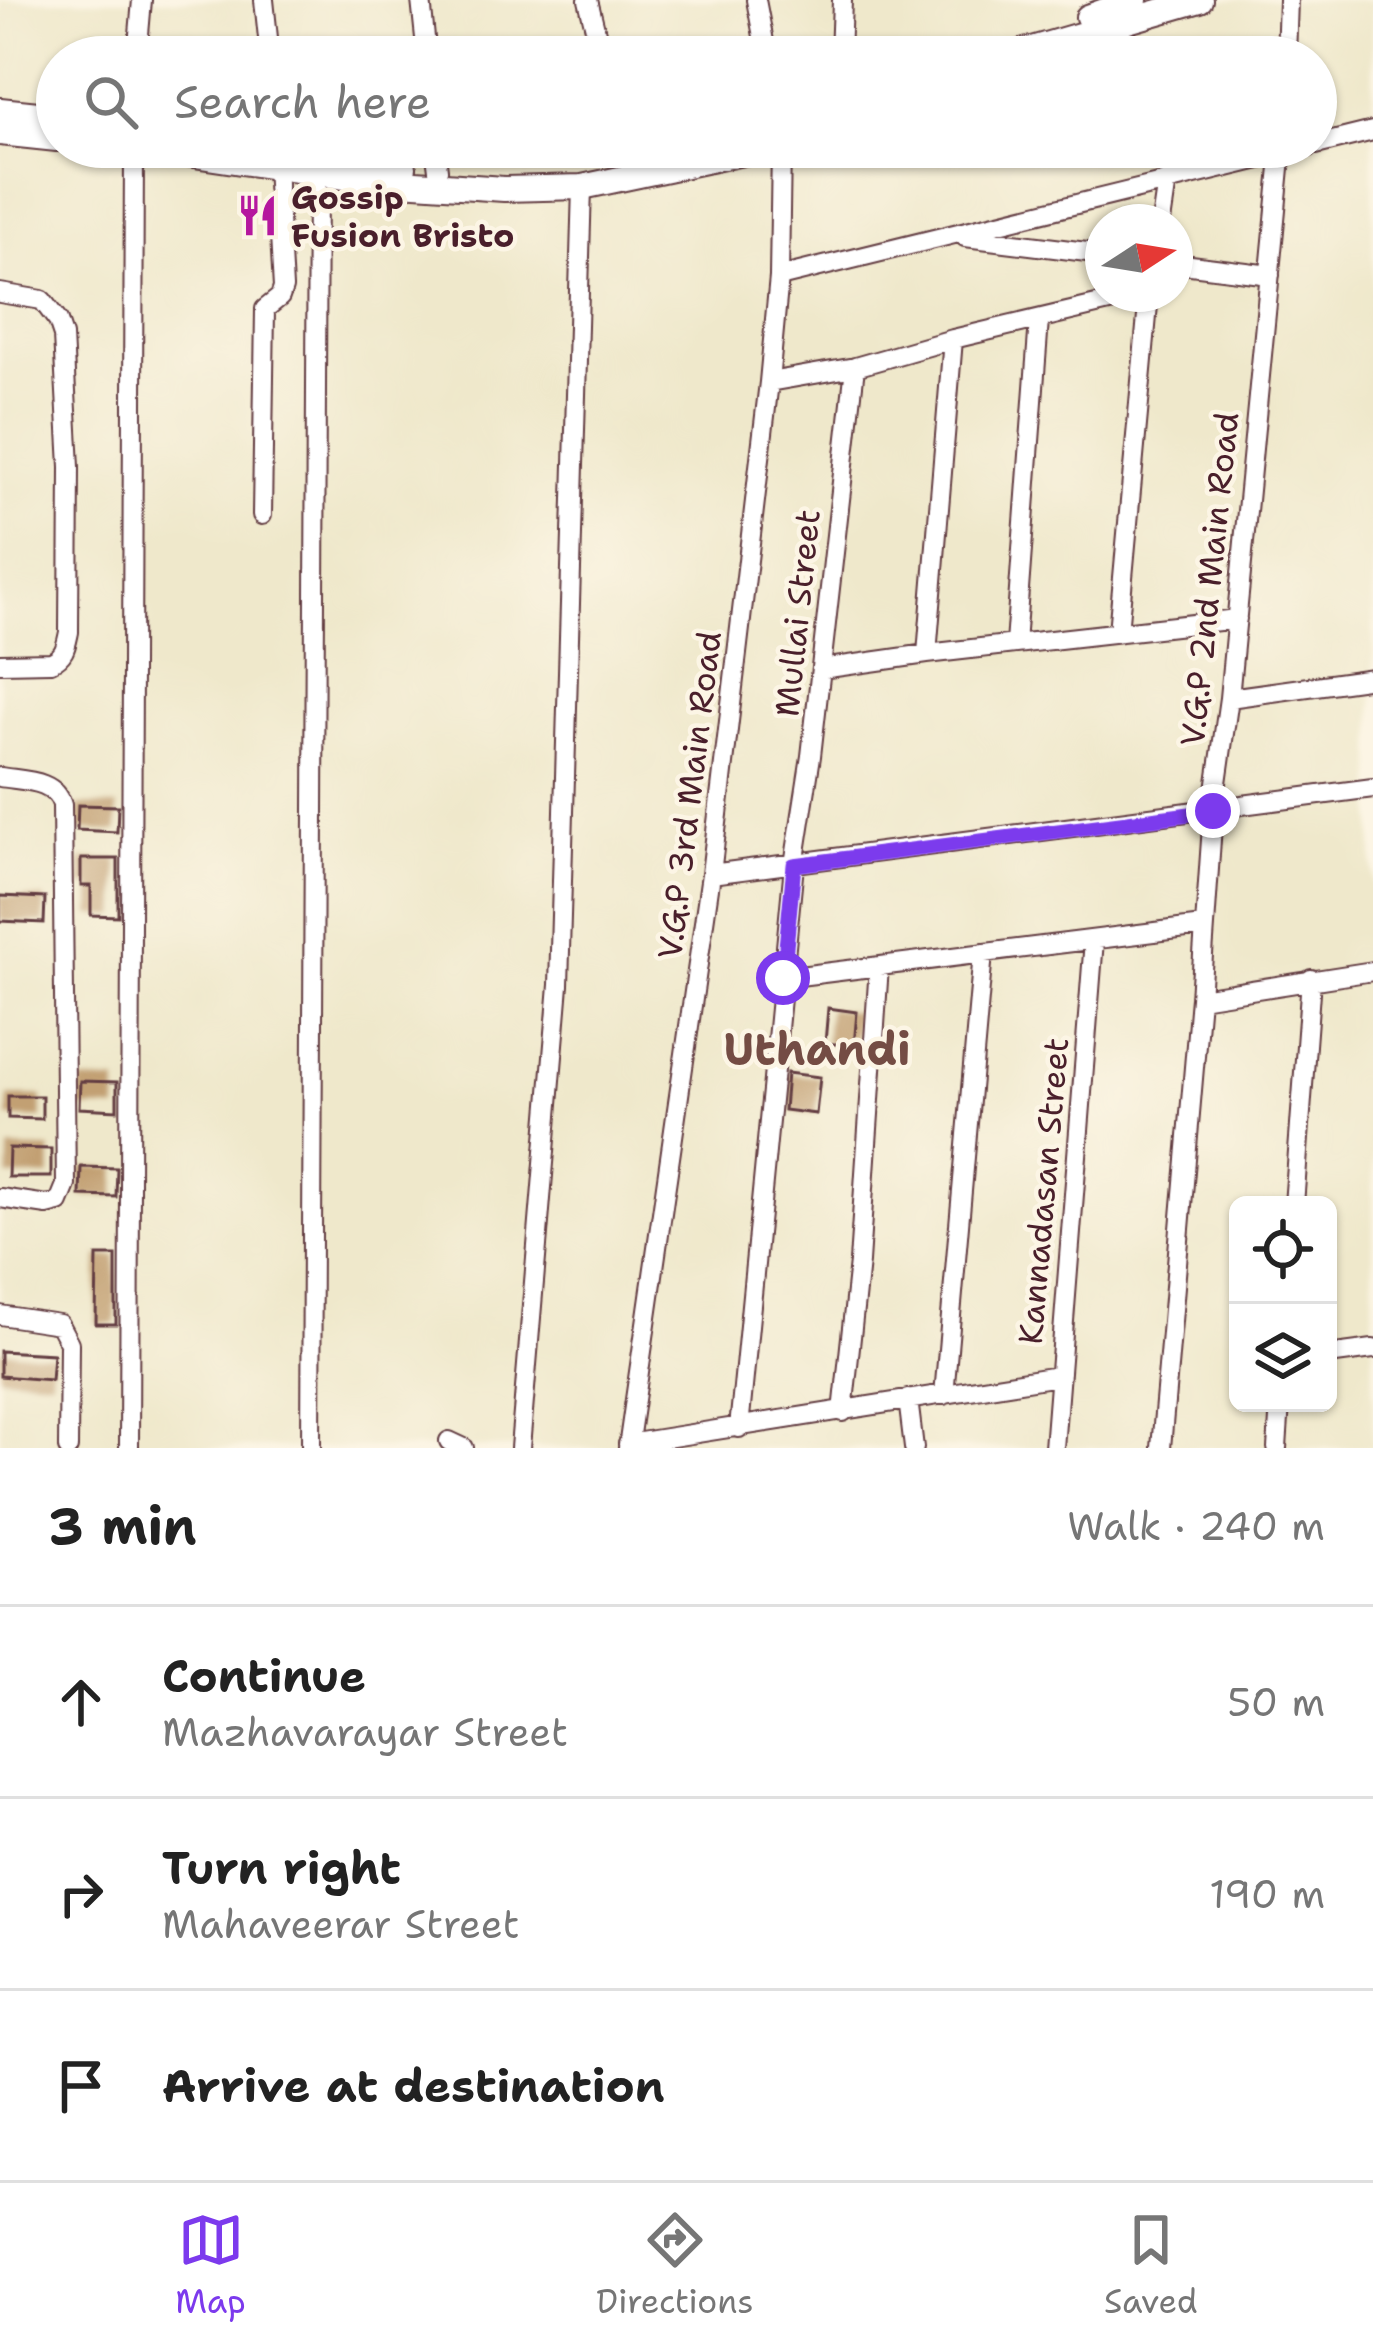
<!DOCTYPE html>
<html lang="en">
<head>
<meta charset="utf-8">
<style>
	body { margin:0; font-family:"Shantell Sans",sans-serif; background:#f6f6f6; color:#222 }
	.controls { position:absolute; right:36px; bottom:36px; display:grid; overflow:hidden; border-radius:18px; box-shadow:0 3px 9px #0004 }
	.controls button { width:108px; height:108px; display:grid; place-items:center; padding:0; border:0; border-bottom:3px solid #e0e0e0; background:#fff; color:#222; font:60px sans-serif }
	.compass { position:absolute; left:1085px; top:204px; width:108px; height:108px; border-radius:50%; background:#fff; box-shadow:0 3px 9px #0004; rotate:78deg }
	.stop { position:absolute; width:36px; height:36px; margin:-27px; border:9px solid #7c3aed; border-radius:50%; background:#fff }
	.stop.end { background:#7c3aed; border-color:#fff; box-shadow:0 3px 12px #0008 }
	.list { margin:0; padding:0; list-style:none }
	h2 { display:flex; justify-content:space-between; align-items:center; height:156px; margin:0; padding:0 48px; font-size:51px }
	h2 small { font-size:39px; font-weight:400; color:#767676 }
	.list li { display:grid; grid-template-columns:78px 1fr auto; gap:36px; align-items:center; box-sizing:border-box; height:192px; padding:0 48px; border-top:3px solid #e0e0e0 }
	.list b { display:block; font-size:45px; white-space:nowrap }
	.list p { margin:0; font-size:39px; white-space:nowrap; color:#767676 }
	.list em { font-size:39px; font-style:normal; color:#767676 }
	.icon { flex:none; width:66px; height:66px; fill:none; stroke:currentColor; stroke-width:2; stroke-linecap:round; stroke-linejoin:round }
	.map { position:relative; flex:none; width:1373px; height:1448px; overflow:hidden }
	.search { position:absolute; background:#fff; box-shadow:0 3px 9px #0004; left:36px; right:36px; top:36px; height:132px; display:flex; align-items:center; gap:30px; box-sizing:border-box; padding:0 42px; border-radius:66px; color:#767676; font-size:45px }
	.sheet { height:732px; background:#fff }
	nav { display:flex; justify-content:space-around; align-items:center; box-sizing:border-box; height:168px; border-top:3px solid #e0e0e0; background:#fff; font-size:33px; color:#767676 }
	nav a { display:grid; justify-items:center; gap:6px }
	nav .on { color:#7c3aed }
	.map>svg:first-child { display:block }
	.building { fill:#c2a073 }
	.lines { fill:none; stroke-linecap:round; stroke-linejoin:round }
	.minor-casing { stroke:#633d43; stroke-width:22 }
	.major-casing { stroke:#633d43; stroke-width:28 }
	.minor { stroke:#fff; stroke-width:18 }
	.major { stroke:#fff; stroke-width:24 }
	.route { stroke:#7c3aed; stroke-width:15 }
	.labels { text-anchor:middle; stroke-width:9; stroke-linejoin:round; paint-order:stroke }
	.poi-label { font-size:33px; font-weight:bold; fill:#4a1f2b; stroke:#fcf5e5; text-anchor:start }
	.street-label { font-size:33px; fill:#4a1f2b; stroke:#fcf5e5 }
	.district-label { font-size:45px; font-weight:bold; fill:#744c44; stroke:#fcf5e5 }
</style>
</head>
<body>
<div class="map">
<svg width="1373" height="1448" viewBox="0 0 1373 1448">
	<rect width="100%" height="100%" fill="#fcf5e5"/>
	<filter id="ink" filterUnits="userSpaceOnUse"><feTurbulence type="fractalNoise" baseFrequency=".00833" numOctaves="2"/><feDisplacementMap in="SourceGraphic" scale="24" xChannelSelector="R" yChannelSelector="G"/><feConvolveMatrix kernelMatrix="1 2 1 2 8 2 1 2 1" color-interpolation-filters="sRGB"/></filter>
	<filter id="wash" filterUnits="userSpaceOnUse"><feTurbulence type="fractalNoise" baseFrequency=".004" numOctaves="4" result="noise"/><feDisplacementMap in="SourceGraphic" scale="48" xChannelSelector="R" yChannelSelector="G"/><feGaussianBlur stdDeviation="2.7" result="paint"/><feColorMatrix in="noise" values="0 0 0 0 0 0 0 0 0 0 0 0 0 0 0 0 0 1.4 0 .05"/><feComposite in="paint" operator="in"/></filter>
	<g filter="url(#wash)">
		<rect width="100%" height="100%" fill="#efe8cb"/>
		<g id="blocks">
			<path class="building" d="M78,805L118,806L117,832L77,830Z
				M81,859H118V916L91,915V886H81Z
				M0,896L45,898L44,923L0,921Z
				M828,1008L857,1012L854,1046L825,1043Z
				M787,1073L820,1077L816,1114L784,1110Z
				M80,1081L117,1082V1110L79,1108Z
				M8,1096H42V1119L8,1118Z
				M9,1148L51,1149V1177H8Z
				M81,1167L117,1168L116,1197L80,1196Z
				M97,1256H116V1324H96Z
				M0,1351L53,1354L51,1380L0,1376Z"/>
		</g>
	</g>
	<g filter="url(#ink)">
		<use href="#blocks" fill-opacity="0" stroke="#633d43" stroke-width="3"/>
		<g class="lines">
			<defs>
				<path id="minor" d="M264,0L270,57
					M421,0L427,57
					M588,0L602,57
					M756,0L767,57
					M137,57L142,0
					M840,57L842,0
					M1286,57L1288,0
					M1316,145L1373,131
					M435,147L438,170
					M625,147L630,165
					M1161,222L1167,181
					M965,237L1103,254
					M1175,263L1270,275
					M779,277L1309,147
					M0,293L42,300L58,321L63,336L70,467L69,632C66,646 65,656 51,662L0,663
					M769,382L855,367L953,339L1143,294
					M262,515L265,309L280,297L283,288L276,166
					M1118,632L1149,294
					M1015,644L1039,320
					M927,654L953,339
					M821,669L927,654L1237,619
					M1229,698L1373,678
					M0,777C24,781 55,779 62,805L66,1185L59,1202L47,1205L0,1198
					M711,874L1373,788
					M783,978L1203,926
					M1200,998L1373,971
					M1294,1205L1311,979
					M0,1315L59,1324L69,1343L68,1448
					M1328,1355L1373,1349
					M944,1395L983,953
					M908,1399L914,1448
					M843,1412L859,1262L879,966
					M739,1428L794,865L811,756L855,367
					M449,1441L464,1448
					M628,1444L1058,1376
					M129,1448L134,147
					M311,1448L317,174
					M520,1448L559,985L582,187
					M628,1448L711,874L769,382L779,277L781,147
					M1054,1448L1094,940
					M1161,1448L1200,998L1213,811L1229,698L1282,147
					M1277,1448L1280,1403"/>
				<path id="major" d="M1088,17L1135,0
					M1004,57L1200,0
					M0,110L57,116
					M0,133L57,139
					M140,147L357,179L504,189L582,187L771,147
					M266,148L404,167"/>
			</defs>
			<use href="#minor" class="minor-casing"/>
			<use href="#major" class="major-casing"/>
			<use href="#minor" class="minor"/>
			<use href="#major" class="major"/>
		</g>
	</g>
	<g class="lines" filter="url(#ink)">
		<path class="route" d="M783,978L794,865L1213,811"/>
	</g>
	<defs>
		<symbol id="restaurant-bare" viewBox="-9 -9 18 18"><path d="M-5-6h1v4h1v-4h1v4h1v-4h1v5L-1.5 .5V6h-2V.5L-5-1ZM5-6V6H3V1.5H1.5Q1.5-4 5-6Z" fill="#b5179e" stroke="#fcf5e5" stroke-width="2.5" paint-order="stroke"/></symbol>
	</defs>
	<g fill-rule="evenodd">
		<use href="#restaurant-bare" x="228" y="186" width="59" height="59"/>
	</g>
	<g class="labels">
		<g class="poi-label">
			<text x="291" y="209">Gossip<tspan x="291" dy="38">Fusion Bristo</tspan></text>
		</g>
		<g class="street-label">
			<text transform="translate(1209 579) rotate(-84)" y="12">V.G.P 2nd Main Road</text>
			<text transform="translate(797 613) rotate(-84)" y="12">Mullai Street</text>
			<text transform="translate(689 795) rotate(-83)" y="12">V.G.P 3rd Main Road</text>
			<text transform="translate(1043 1191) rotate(-85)" y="12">Kannadasan Street</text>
		</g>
		<g class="district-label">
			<text x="817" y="1065">Uthandi</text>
		</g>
	</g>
</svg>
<div class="controls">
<button><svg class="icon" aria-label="locate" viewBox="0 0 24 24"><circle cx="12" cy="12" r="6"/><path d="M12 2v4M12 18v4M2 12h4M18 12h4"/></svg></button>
<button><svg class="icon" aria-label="layers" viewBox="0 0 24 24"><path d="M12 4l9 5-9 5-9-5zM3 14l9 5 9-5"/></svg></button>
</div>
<svg class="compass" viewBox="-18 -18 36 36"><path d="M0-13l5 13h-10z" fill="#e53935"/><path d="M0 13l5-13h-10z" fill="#767676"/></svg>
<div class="stop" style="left:783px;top:978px"></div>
<div class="stop end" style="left:1213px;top:811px"></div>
<div class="search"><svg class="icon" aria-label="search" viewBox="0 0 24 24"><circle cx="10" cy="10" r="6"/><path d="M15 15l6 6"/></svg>Search here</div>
</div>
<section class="sheet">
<h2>3 min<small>Walk · 240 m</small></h2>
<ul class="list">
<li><svg class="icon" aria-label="ahead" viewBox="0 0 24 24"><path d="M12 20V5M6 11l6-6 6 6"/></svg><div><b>Continue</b><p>Mazhavarayar Street</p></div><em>50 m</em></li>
<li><svg class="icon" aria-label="right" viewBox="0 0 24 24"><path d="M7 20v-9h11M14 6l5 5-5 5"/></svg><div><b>Turn right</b><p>Mahaveerar Street</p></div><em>190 m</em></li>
<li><svg class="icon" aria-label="arrive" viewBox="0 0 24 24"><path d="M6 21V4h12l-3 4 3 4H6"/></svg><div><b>Arrive at destination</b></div></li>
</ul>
</section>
<nav>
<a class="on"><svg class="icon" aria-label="map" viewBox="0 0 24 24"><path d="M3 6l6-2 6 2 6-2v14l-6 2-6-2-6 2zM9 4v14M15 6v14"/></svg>Map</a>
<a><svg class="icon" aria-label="directions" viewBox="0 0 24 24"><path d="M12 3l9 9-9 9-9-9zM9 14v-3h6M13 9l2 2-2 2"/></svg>Directions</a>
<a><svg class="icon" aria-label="saved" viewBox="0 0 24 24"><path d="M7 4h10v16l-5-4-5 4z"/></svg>Saved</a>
</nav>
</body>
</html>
